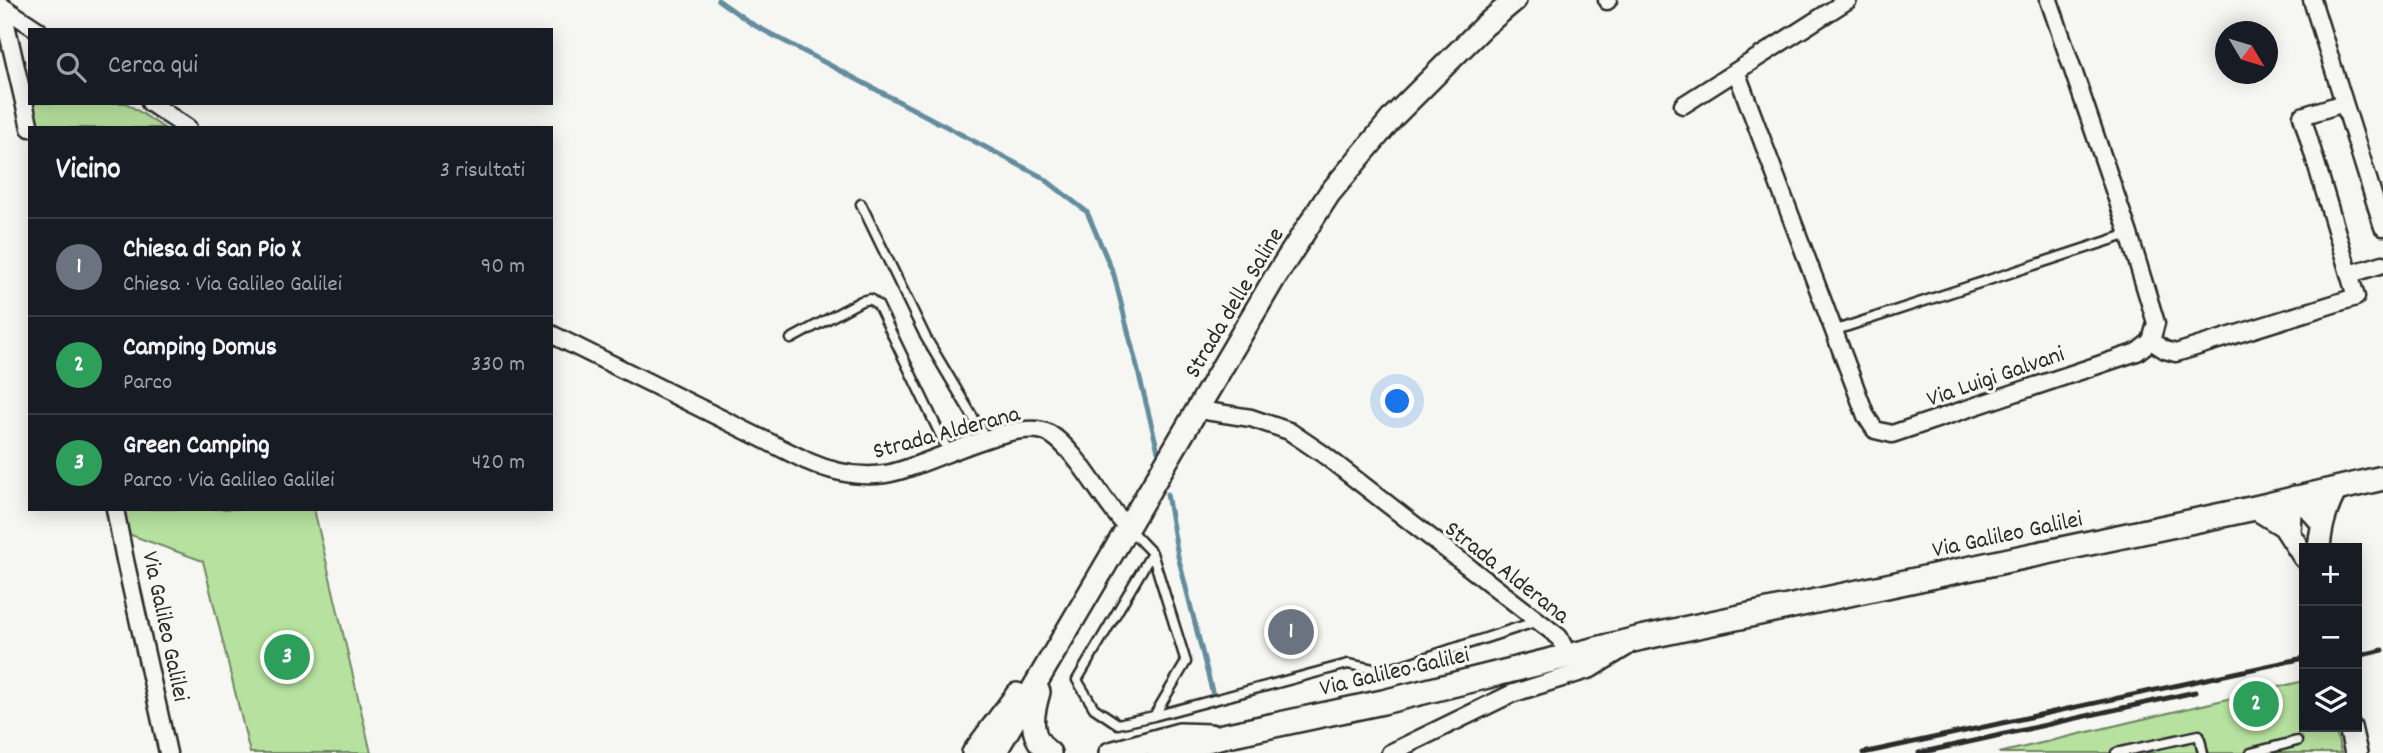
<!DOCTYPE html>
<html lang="it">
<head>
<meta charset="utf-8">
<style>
	body { margin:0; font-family:Dekko,sans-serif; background:#20242c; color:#f1f3f6 }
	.controls { position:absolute; right:21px; bottom:21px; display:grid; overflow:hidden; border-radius:0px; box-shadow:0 4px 18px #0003 }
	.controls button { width:63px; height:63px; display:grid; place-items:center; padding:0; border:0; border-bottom:2px solid #363941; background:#171b24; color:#f1f3f6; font:35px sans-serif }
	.compass { position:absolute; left:2215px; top:21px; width:63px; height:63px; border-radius:50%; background:#171b24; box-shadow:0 4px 18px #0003; rotate:128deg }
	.you { position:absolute; left:1398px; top:402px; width:24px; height:24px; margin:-18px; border:5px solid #fff; border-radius:50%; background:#1a73e8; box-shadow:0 0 0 10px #1a73e833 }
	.badge { display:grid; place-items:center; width:46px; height:46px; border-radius:50%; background:#1f6fb2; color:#fff; font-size:23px; font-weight:700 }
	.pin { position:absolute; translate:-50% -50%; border:4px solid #fff; box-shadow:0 2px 7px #0006 }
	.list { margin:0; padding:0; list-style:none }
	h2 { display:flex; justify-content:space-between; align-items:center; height:91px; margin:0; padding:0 28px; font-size:30px }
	h2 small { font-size:23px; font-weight:400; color:#9ea1a6 }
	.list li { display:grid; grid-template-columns:46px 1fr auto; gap:21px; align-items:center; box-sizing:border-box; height:98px; padding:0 28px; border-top:2px solid #363941 }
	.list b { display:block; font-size:26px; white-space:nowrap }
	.list p { margin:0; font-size:23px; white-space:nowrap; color:#9ea1a6 }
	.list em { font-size:23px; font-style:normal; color:#9ea1a6 }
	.icon { flex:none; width:38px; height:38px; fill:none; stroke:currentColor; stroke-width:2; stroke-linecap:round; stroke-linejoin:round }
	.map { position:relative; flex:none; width:2383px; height:753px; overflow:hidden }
	.search { position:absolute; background:#171b24; box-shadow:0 4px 18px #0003; left:28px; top:28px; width:525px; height:77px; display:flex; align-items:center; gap:18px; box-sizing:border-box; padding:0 24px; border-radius:0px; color:#9ea1a6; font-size:26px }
	.panel { position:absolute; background:#171b24; box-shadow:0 4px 18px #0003; left:28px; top:126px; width:525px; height:385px; border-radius:0px }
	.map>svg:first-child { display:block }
	.green { fill:#b6e19e; stroke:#708664; stroke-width:2 }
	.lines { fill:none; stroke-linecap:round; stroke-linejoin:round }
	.stream { stroke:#638d9e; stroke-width:5 }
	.service-casing { stroke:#2b2b2b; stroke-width:13 }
	.minor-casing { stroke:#2b2b2b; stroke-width:21 }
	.tertiary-casing { stroke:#2b2b2b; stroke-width:26 }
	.secondary-casing { stroke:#2b2b2b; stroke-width:28 }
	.service { stroke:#f6f6f2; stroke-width:8 }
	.minor { stroke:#f6f6f2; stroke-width:16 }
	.tertiary { stroke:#f6f6f2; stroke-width:21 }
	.secondary { stroke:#f6f6f2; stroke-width:23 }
	.rail { stroke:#2b2b2b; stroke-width:5 }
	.labels { text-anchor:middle; stroke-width:6; stroke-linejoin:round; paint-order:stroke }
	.street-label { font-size:24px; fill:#2b2b2b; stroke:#f6f6f2 }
</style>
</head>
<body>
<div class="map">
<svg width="2383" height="753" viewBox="0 0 2383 753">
	<rect width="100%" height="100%" fill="#f6f6f2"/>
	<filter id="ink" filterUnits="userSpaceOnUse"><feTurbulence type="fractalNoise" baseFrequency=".0143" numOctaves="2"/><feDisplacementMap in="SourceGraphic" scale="14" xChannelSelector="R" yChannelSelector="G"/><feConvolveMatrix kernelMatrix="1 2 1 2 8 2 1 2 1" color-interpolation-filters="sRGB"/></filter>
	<g filter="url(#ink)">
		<path class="green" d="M32,103H126L164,128H36Z
			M121,509H314L371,753H250L203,561L128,534Z
			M2304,681V727H2335L2341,753H1999Z"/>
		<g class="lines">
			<path class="stream" d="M718,0L752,24L1042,177L1087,212L1114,275L1158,451
				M1167,494L1178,556L1213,695"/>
			<defs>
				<path id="service" d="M861,204L926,338L986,439
					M1833,331L2129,234
					M791,339L861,301L870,299L878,305L949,453
					M1129,529L1152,553L1186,662L1154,716L1118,724L1094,708L1077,680L1152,553
					M1154,716L1348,664L1384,671L1538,621
					M2116,753L2199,735L2203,753
					M2251,753L2297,741"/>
				<path id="minor" d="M2312,0L2383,227
					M1607,1L1608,0
					M0,5L38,30
					M2,7L30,128
					M1736,71L1866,416L1875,430L1892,434L2137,352L2151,341L2156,323L2129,234L2049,0
					M150,103L188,128
					M1683,105L1848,0
					M2350,274L2383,264
					M551,334L807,461C832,472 858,478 885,474C924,469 1017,414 1050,434C1080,453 1102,503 1129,529
					M2151,341L2165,350L2176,353L2356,297L2302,116L2344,103
					M1199,410L1251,418L1289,431L1323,454L1559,637L1568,655
					M115,509L125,560L168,753
					M1390,753L1511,694L1591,669L1627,647"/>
				<path id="tertiary" d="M2255,508L2284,526L2304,557
					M2289,532L2290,512L2295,497L2310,509L2322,523
					M2319,548C2321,525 2326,508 2337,488
					M1039,692C1032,716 1028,737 1050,753
					M2350,727L2356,753
					M973,753L1017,694
					M995,753L1274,279L1329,194L1393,117L1484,26L1515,0
					M1110,753L1179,734L1210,735"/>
				<path id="secondary" d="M1159,753L1223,736L1383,702L1641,638L2255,508L2383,478"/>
			</defs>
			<use href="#service" class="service-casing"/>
			<use href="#minor" class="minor-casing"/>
			<use href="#tertiary" class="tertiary-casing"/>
			<use href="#secondary" class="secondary-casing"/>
			<use href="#service" class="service"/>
			<use href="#minor" class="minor"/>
			<use href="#tertiary" class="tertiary"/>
			<use href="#secondary" class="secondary"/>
			<path class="rail" d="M2357,656L2383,650
				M1863,753L2304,658
				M1919,753L2195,692"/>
		</g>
	</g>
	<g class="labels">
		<g class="street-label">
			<text transform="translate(1233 302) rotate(-59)" y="8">Strada delle Saline</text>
			<text transform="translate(1995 375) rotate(-19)" y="8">Via Luigi Galvani</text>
			<text transform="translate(946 431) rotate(-15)" y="8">Strada Alderana</text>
			<text transform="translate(2007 533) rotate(-12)" y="8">Via Galileo Galilei</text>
			<text transform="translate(1508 571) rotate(38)" y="8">Strada Alderana</text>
			<text transform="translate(167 626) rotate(78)" y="8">Via Galileo Galilei</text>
			<text transform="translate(1394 670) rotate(-13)" y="8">Via Galileo Galilei</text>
		</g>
	</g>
</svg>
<div class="controls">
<button>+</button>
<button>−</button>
<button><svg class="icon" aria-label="layers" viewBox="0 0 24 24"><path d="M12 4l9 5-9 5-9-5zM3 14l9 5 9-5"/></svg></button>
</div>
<svg class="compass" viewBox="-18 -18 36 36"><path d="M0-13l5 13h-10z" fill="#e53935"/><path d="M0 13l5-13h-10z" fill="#9ea1a6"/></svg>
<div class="you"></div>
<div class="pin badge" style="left:1291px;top:632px;background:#6b7280">1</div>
<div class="pin badge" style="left:2256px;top:704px;background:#2e9e5b">2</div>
<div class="pin badge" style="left:287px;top:657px;background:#2e9e5b">3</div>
<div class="search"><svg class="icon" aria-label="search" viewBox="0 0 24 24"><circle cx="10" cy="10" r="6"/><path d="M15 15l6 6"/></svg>Cerca qui</div>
<section class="panel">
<h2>Vicino<small>3 risultati</small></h2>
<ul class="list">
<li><span class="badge" style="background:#6b7280">1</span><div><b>Chiesa di San Pio X</b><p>Chiesa · Via Galileo Galilei</p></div><em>90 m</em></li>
<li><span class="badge" style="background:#2e9e5b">2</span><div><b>Camping Domus</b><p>Parco</p></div><em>330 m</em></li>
<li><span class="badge" style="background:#2e9e5b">3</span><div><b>Green Camping</b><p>Parco · Via Galileo Galilei</p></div><em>420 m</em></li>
</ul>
</section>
</div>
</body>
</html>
